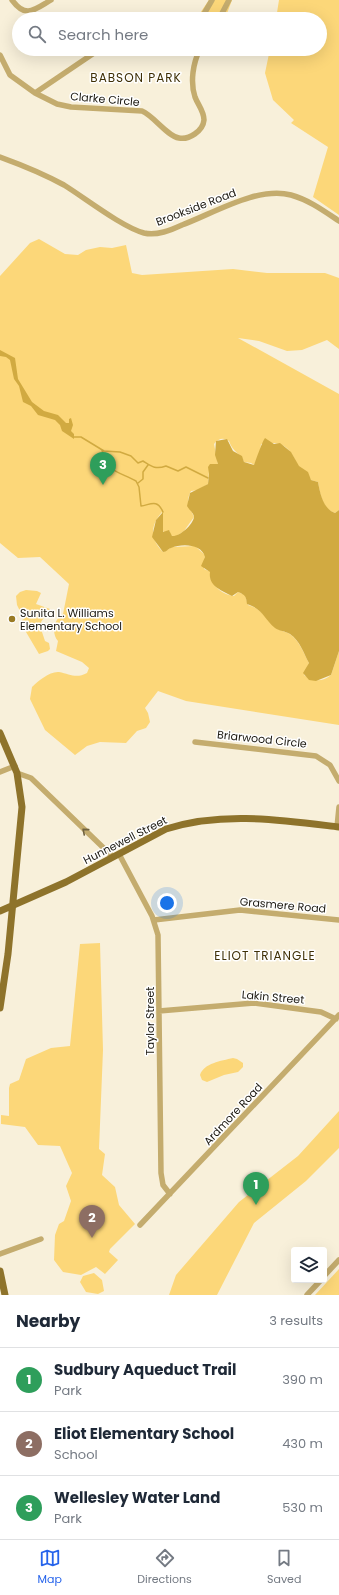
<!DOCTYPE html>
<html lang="en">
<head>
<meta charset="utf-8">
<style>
	body { margin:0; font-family:Poppins,sans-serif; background:#f6f6f7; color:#1f2937 }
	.controls { position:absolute; right:12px; bottom:12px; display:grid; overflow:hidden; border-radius:4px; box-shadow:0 4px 16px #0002 }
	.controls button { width:36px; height:36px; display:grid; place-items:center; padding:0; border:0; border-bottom:1px solid #e0e1e3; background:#fff; color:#1f2937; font:20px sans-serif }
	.you { position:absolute; left:167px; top:903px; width:14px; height:14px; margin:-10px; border:3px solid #fff; border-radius:50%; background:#1a73e8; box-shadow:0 0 0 6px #1a73e833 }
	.badge { display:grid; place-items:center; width:26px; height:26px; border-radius:50%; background:#2563eb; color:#fff; font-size:13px; font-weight:700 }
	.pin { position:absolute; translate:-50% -33px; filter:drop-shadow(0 1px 2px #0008) }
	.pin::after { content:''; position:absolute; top:21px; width:14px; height:12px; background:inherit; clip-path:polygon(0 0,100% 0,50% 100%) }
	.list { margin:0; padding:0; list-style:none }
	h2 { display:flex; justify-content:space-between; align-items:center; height:52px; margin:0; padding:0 16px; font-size:17px }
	h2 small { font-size:13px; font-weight:400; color:#747a83 }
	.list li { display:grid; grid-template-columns:26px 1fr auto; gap:12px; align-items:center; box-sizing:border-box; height:64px; padding:0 16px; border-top:1px solid #e0e1e3 }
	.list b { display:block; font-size:15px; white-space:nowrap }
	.list p { margin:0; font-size:13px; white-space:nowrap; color:#747a83 }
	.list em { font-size:13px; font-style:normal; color:#747a83 }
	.icon { flex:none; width:22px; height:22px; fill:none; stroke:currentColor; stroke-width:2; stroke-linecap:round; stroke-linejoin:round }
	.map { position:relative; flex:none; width:339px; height:1295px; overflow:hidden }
	.search { position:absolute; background:#fff; box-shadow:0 4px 16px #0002; left:12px; right:12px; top:12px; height:44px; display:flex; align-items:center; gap:10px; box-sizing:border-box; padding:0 14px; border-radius:22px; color:#747a83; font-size:15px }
	.sheet { height:244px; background:#fff }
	nav { display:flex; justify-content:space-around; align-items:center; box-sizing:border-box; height:56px; border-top:1px solid #e0e1e3; background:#fff; font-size:11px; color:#747a83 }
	nav a { display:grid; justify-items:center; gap:2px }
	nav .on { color:#2563eb }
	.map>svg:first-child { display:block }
	.green { fill:#fcd779 }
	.water { fill:#d1aa41 }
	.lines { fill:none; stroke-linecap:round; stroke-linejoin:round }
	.stream { stroke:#d1aa41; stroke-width:1.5 }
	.minor { stroke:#c4ac6e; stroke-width:5.5 }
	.major { stroke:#8e732b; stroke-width:7 }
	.oneway { stroke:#70623f }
	.poi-dot { fill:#997a23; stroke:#fff; stroke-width:1.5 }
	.labels { text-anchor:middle; stroke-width:3; stroke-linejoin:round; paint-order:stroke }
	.street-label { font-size:11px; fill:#1b1810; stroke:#fff }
	.poi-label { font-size:11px; fill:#1b1810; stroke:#fff; text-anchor:start }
	.neighbourhood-label { font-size:12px; letter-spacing:1px; fill:#3f3006; stroke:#fff }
</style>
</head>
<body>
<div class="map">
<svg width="339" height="1295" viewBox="0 0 339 1295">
	<rect width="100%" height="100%" fill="#f8f0da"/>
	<path class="green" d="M209,0H232L225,19H196Z
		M279,0H339V215L313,197L328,147L291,123L294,120L273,100L265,73L270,49H320V19H276Z
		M39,239L65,254L78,255L86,250L100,247L112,248L126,245L132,273L142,275L233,269L267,273H325L339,278V349L327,340L302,350L287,351L259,341L238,338L339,394V510L335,513C322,509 320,493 318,482L311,480C307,473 305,472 299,467C296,463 294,457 291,453C284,442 273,442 261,444L260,452L254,465L251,463L244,462C241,453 233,453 229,441C223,437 218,439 214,444L218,464L209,471L208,484L198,490L191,491C185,502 190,508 194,517L184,531L175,537L170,535V531L164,533L162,528V512C150,526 150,539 163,552L172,547L195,546L205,555L204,569L211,572L210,577C214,587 223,595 234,596L238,592L245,595L248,605C260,608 266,618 274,626C278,630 283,631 288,633C299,639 303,652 309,663L304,675C312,682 323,682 331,675L339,651V725L186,701L158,691L145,708L148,713L150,722L146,728L137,731L126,743L100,742L87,746L75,755L45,730L30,699L32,687C38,681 50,671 59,672C70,674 76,679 87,673L89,668L82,662L56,651L58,641C51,633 54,619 63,614L69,584L40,557L18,558L0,543V276L30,243Z
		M26,590L37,591L41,593L36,604L50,609L41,622L42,632L45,641L49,643L50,649L48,651L39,654L26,632L22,620L24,619L17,605L16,596L20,592Z
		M100,943L103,1050L99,1149L105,1154L102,1175L115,1187L119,1205L135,1224L110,1249L109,1252L118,1260L105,1274L96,1267L81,1275L63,1272L54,1260L55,1235L59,1224L64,1221L71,1201L66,1186L72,1173L60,1146L38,1145L25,1127L1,1124V1115L9,1116V1088L10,1084L19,1080L26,1059L51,1048L70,1046L80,944Z
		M233,1058L237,1059L243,1063V1067L238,1072L224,1075L207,1082L202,1080L200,1075C204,1063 221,1061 233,1058Z
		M339,1111V1148L306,1181L254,1223L217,1295H169L176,1275L239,1202L298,1156Z
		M339,1269V1295H315Z
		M94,1273L102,1280L104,1291L98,1294L86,1292L80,1282L83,1276Z"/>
	<path class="water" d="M0,350L15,358L18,379L32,402L44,411L58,415L66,423H69V419L71,418L73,425L71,431L74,434V439L62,431L60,425L55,420L38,415L31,406L23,402L19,386L14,379L10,360L6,357L0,356Z
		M265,438L274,444L280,443L291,452L299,466L308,472L311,480L318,482C320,493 323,509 335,513L339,510V651L331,675L316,681L309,680L303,673L309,663C303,652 300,641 290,634C285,631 279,631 275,628C264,619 263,609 247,604C246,597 246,595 238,592L232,596C221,590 208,586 210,572L201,566L205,557C202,544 182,543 171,548C167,549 167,552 163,552L152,537L156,520L163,512V532L169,530L172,536C179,537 193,525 194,517C194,513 189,510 187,506L190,493L208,484L209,474L208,467L210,464H218L215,455L216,441L227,439L233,451L242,456L244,462L254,465C256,460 262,442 265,438Z"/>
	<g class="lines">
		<path class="stream" d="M74,437H81L104,451L120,452L131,456L138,463L143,461C151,466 155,470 166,466L178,471L186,467L208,478
			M102,450C105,472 120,472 136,481L139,487L141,506C150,505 157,498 163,512
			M138,483L143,479V472L148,465"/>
		<path class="minor" d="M12,0C26,19 34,10 51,0
			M201,19L212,0
			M219,19L229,0
			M0,55L10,75L35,93L100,49
			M35,93L57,104L71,107L142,111C154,116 167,136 179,138C189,140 203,131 204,120C204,111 198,105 195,97C190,82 193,63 200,49
			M0,157C22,165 44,174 64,185C85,198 122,227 144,233C157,236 171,230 182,225C214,213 258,186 291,195C309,200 324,211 339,221
			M195,742L316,756L330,765L339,781
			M0,772L15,766
			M17,773L31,778L113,857
			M337,827L339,807
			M119,854L152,916L158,935L161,1173L163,1185L170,1194
			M154,920L240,910L339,920
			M159,1011L254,1003L321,1012L336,1019
			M140,1225L339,1015
			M0,1254L41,1239
			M324,1276L339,1260
			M307,1295L321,1280"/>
		<path class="major" d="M0,733L17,773L22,807L8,954L0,1008
			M0,911L66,882L166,829C222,811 281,820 339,827
			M0,1271L5,1295"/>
	</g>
	<defs><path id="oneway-chevron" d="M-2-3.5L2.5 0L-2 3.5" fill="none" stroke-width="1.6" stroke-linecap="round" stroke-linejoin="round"/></defs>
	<use class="oneway" href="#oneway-chevron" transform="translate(85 831) rotate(-140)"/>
	<circle class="poi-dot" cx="12" cy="619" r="4"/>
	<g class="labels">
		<g class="street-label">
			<text transform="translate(105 99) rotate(5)" y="4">Clarke Circle</text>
			<text transform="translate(196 207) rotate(-21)" y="4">Brookside Road</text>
			<text transform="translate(262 739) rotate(6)" y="4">Briarwood Circle</text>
			<text transform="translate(125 840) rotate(-27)" y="4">Hunnewell Street</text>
			<text transform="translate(283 905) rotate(5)" y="4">Grasmere Road</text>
			<text transform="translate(273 997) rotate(5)" y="4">Lakin Street</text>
			<text transform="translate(150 1021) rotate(-90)" y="4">Taylor Street</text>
			<text transform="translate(233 1114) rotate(-47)" y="4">Ardmore Road</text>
		</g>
		<g class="poi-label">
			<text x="20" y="617">Sunita L. Williams<tspan x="20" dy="13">Elementary School</tspan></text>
		</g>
		<g class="neighbourhood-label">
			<text x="136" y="82">BABSON PARK</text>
			<text x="265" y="960">ELIOT TRIANGLE</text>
		</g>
	</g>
</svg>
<div class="controls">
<button><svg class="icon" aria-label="layers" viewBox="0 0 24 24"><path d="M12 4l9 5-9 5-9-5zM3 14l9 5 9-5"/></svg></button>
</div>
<div class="you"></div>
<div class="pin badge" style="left:256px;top:1205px;background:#2e9e5b">1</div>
<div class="pin badge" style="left:92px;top:1238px;background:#8d6e63">2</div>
<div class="pin badge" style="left:103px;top:485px;background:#2e9e5b">3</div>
<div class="search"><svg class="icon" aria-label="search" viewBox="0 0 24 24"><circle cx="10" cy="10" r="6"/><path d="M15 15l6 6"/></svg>Search here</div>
</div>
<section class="sheet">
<h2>Nearby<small>3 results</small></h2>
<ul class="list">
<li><span class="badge" style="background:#2e9e5b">1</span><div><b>Sudbury Aqueduct Trail</b><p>Park</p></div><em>390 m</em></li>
<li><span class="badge" style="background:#8d6e63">2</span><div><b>Eliot Elementary School</b><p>School</p></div><em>430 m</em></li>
<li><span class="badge" style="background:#2e9e5b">3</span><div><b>Wellesley Water Land</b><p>Park</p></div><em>530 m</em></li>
</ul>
</section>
<nav>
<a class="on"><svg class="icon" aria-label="map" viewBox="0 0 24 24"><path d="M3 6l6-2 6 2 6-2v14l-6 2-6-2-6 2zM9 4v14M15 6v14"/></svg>Map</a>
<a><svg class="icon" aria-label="directions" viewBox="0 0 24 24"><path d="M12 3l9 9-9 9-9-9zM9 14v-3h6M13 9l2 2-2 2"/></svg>Directions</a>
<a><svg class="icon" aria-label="saved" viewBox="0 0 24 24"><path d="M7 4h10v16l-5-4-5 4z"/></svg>Saved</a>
</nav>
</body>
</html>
